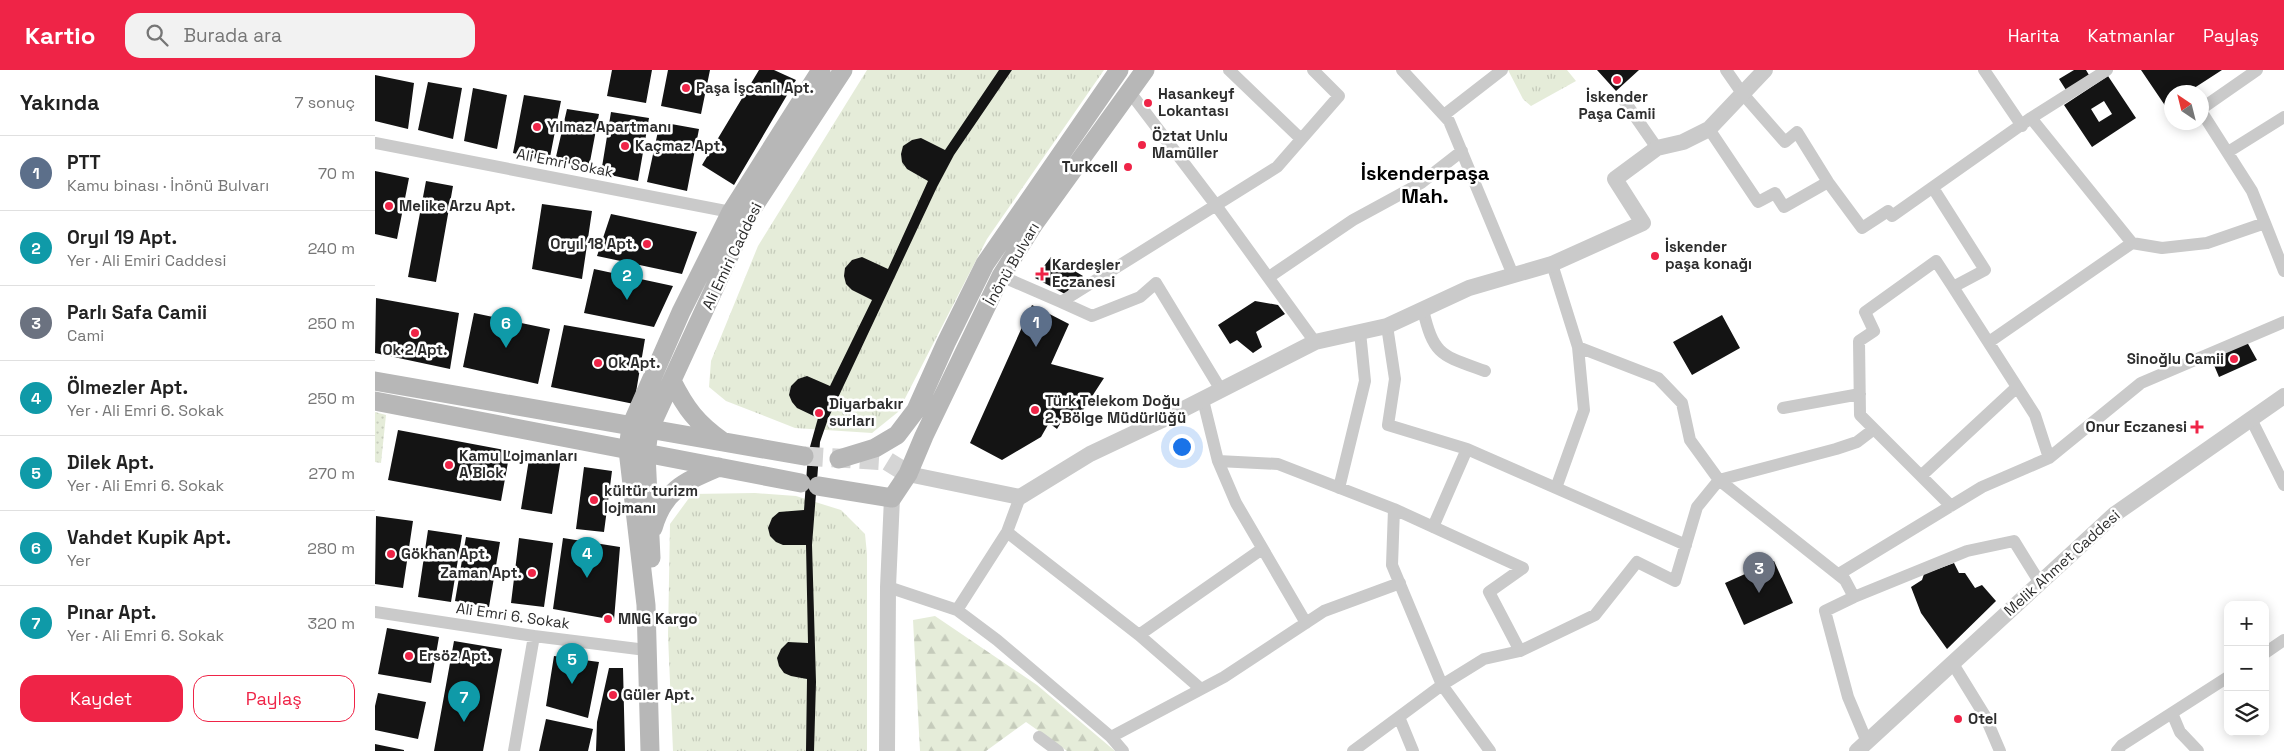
<!DOCTYPE html>
<html lang="tr">
<head>
<meta charset="utf-8">
<style>
	body { margin:0; font-family:"Space Grotesk",sans-serif; background:#f2f2f2; color:#222 }
	.controls { position:absolute; right:15px; bottom:15px; display:grid; overflow:hidden; border-radius:10px; box-shadow:0 2px 12px #0003 }
	.controls button { width:45px; height:45px; display:grid; place-items:center; padding:0; border:0; border-bottom:1px solid #e0e0e0; background:#fff; color:#222; font:25px sans-serif }
	.compass { position:absolute; left:1789px; top:15px; width:45px; height:45px; border-radius:50%; background:#fff; box-shadow:0 2px 12px #0003; rotate:325deg }
	.you { position:absolute; left:806px; top:376px; width:18px; height:18px; margin:-12px; border:4px solid #fff; border-radius:50%; background:#1a73e8; box-shadow:0 0 0 8px #1a73e833 }
	.badge { display:grid; place-items:center; width:32px; height:32px; border-radius:50%; background:#ef2447; color:#fff; font-size:16px; font-weight:700 }
	.pin { position:absolute; translate:-50% -41px; filter:drop-shadow(0 1px 2px #0008) }
	.pin::after { content:''; position:absolute; top:26px; width:18px; height:15px; background:inherit; clip-path:polygon(0 0,100% 0,50% 100%) }
	.list { margin:0; padding:0; list-style:none }
	h2 { display:flex; justify-content:space-between; align-items:center; height:65px; margin:0; padding:0 20px; font-size:21px }
	h2 small { font-size:16px; font-weight:400; color:#767676 }
	.list li { display:grid; grid-template-columns:32px 1fr auto; gap:15px; align-items:center; box-sizing:border-box; height:75px; padding:0 20px; border-top:1px solid #e0e0e0 }
	.list b { display:block; font-size:19px; white-space:nowrap }
	.list p { margin:0; font-size:16px; white-space:nowrap; color:#767676 }
	.list em { font-size:16px; font-style:normal; color:#767676 }
	.actions { display:flex; gap:10px; padding:15px 20px }
	.actions a { flex:1; padding:11px 0; border:1px solid #ef2447; border-radius:15px; text-align:center; font-size:18px; color:#ef2447 }
	.actions .main { background:#ef2447; color:#fff }
	.icon { flex:none; width:28px; height:28px; fill:none; stroke:currentColor; stroke-width:2; stroke-linecap:round; stroke-linejoin:round }
	.map { position:relative; flex:none; width:1909px; height:681px; overflow:hidden }
	header { display:flex; align-items:center; gap:30px; box-sizing:border-box; height:70px; padding:0 25px; background:#ef2447; color:#fff }
	header strong { font-size:24px }
	nav { display:flex; gap:28px; margin-inline-start:auto; font-size:18px }
	.search { width:350px; height:45px; background:#f2f2f2; display:flex; align-items:center; gap:12px; box-sizing:border-box; padding:0 18px; border-radius:15px; color:#767676; font-size:19px }
	main { display:flex }
	aside { flex:1; background:#fff }
	.map>svg:first-child { display:block }
	.grass { fill:url(#grass-tufts) }
	.forest { fill:url(#forest-firs) }
	.garden { fill:url(#garden-dots) }
	.building { fill:#141414; fill-rule:evenodd }
	.lines { fill:none; stroke-linecap:round; stroke-linejoin:round }
	.secondary-tunnel { stroke:#d5d5d5; stroke-width:19; stroke-dasharray:19 9; stroke-linecap:butt }
	.minor { stroke:#cacaca; stroke-width:12 }
	.tertiary { stroke:#cacaca; stroke-width:16 }
	.secondary { stroke:#b7b7b7; stroke-width:19 }
	.poi-dot { fill:#ef2447; stroke:#fff; stroke-width:2 }
	.labels { text-anchor:middle; stroke-width:5; stroke-linejoin:round; paint-order:stroke }
	.poi-label { font-size:15px; font-weight:bold; fill:#2d2d2d; stroke:#fff; text-anchor:start }
	.street-label { font-size:15px; fill:#2d2d2d; stroke:#fff }
	.district-label { font-size:20px; font-weight:bold; fill:#000; stroke:#fff }
</style>
</head>
<body>
<header>
<strong>Kartio</strong>
<div class="search"><svg class="icon" aria-label="search" viewBox="0 0 24 24"><circle cx="10" cy="10" r="6"/><path d="M15 15l6 6"/></svg>Burada ara</div>
<nav><a>Harita</a><a>Katmanlar</a><a>Paylaş</a></nav>
</header>
<main>
<aside>
<h2>Yakında<small>7 sonuç</small></h2>
<ul class="list">
<li><span class="badge" style="background:#5c6f8a">1</span><div><b>PTT</b><p>Kamu binası · İnönü Bulvarı</p></div><em>70 m</em></li>
<li><span class="badge" style="background:#0f9aa8">2</span><div><b>Oryıl 19 Apt.</b><p>Yer · Ali Emiri Caddesi</p></div><em>240 m</em></li>
<li><span class="badge" style="background:#6b7280">3</span><div><b>Parlı Safa Camii</b><p>Cami</p></div><em>250 m</em></li>
<li><span class="badge" style="background:#0f9aa8">4</span><div><b>Ölmezler Apt.</b><p>Yer · Ali Emri 6. Sokak</p></div><em>250 m</em></li>
<li><span class="badge" style="background:#0f9aa8">5</span><div><b>Dilek Apt.</b><p>Yer · Ali Emri 6. Sokak</p></div><em>270 m</em></li>
<li><span class="badge" style="background:#0f9aa8">6</span><div><b>Vahdet Kupik Apt.</b><p>Yer</p></div><em>280 m</em></li>
<li><span class="badge" style="background:#0f9aa8">7</span><div><b>Pınar Apt.</b><p>Yer · Ali Emri 6. Sokak</p></div><em>320 m</em></li>
</ul>
<div class="actions"><a class="main">Kaydet</a><a>Paylaş</a></div>
</aside>
<div class="map">
<svg width="1909" height="681" viewBox="0 0 1909 681">
	<defs>
		<pattern id="grass-tufts" width="24" height="20" patternUnits="userSpaceOnUse" patternTransform="scale(1.25)"><rect width="24" height="20" fill="#e5ecd9"/><path d="M3 7l-1-3M5 7V3M7 7l1-3M15 17l-1-3M17 17v-4M19 17l1-3" fill="none" stroke="#c5cbbb"/></pattern>
		<pattern id="forest-firs" width="22" height="20" patternUnits="userSpaceOnUse" patternTransform="scale(1.25)"><rect width="22" height="20" fill="#e5ecd9"/><path d="M5 1l3.5 6h-7zM16 11l3.5 6h-7z" fill="#c5cbbb"/></pattern>
		<pattern id="garden-dots" width="8" height="8" patternUnits="userSpaceOnUse" patternTransform="scale(1.25)"><rect width="8" height="8" fill="#e5ecd9"/><path d="M2 2h.1M6 6h.1" fill="none" stroke="#c5cbbb" stroke-width="1.8" stroke-linecap="round"/></pattern>
	</defs>
	<rect width="100%" height="100%" fill="#fff"/>
	<path class="grass" d="M492,0H729L612,169L523,342L497,363L420,358L351,331L334,317L336,291L383,176Z
		M1133,0H1192L1201,11L1156,36L1148,29Z
		M380,423L421,426L466,440L490,464L492,484V681H298L293,566L295,454L317,424Z"/>
	<path class="forest" d="M560,546L662,615L740,681H692L651,652L611,681H545L538,550Z"/>
	<path class="garden" d="M0,342L11,345L6,393L0,392Z"/>
	<path class="building" d="M237,0H277L271,33L232,26Z
		M293,0H335L326,44L286,36Z
		M384,0H399L421,10L359,115L327,95Z
		M624,0H637L579,85L562,117L453,349L445,372L437,475L441,612L439,681H431L432,609L416,606L409,603L404,596L402,588L406,579L413,572L433,573L431,475H408L401,472L395,466L393,458L397,448L404,442L429,440L433,384L443,348L422,338L417,332L414,325L416,316L423,309L432,306L455,316L497,230L477,220L471,214L469,206L470,198L477,190L487,187L513,199L553,111L532,99L527,92L526,84L528,76L537,70L546,68L570,80Z
		M1222,0H1264L1241,21Z
		M1699,0H1711L1714,5L1691,20L1684,9Z
		M1766,0H1847L1813,22H1796V33L1791,37Z
		M0,5L39,13L33,59L0,51Z
		M1733,6L1761,48L1717,77L1689,35ZM1729,31L1737,44L1724,52L1716,39Z
		M53,12L87,18L78,69L43,60Z
		M98,18L132,25L122,79L89,71Z
		M149,25L186,31L174,92L138,83Z
		M192,39L224,44L214,97L180,91Z
		M236,42L274,48L263,111L226,103Z
		M285,52L324,59L312,121L272,112Z
		M0,101L34,108L22,169L0,164Z
		M51,111L78,116L61,212L33,207Z
		M167,134L217,141L207,209L157,199Z
		M236,144L322,162L307,204L222,186Z
		M676,187L708,206L690,224L660,208Z
		M219,199L298,216L279,257L209,243Z
		M1,228L84,243L75,299L0,283Z
		M880,231L903,235L910,244L881,262L887,277L878,283L862,270L855,274L843,255Z
		M657,235L694,254L676,294L729,308L699,354L688,349L682,359L674,353L666,367L627,390L595,373Z
		M99,243L175,259L163,314L88,297Z
		M1347,245L1365,278L1317,305L1298,272Z
		M189,255L270,269L259,334L176,317Z
		M1872,272L1882,290L1844,307L1836,288Z
		M23,360L135,381L126,431L13,410Z
		M155,383L186,388L177,444L146,439Z
		M209,397L237,401L229,462L201,459Z
		M1,446L38,451L28,518L0,514Z
		M53,460L87,465L76,532L43,527Z
		M91,467L125,472L114,537L80,531Z
		M144,468L178,473L169,537L136,533Z
		M188,468L245,477L239,550L178,539Z
		M1399,491L1418,533L1369,555L1350,513Z
		M1579,493L1584,503H1590L1600,518L1607,515L1621,531L1572,579L1546,543L1536,517L1547,510L1549,504Z
		M12,558L64,567L56,613L3,604Z
		M79,571L127,579L108,681H59Z
		M179,586L224,592L213,648L171,636Z
		M234,598H248L250,681H221L222,652Z
		M3,623L51,632L43,669L0,660V636Z
		M171,649L218,659L213,681H164Z
		M0,674L29,680V681H0Z"/>
	<g class="lines">
		<path class="secondary-tunnel" d="M429,386L512,391L533,404"/>
		<path class="minor" d="M854,0L926,69
			M1027,0L1074,51L1138,205
			M1351,0L1367,23L1410,72L1422,62L1453,112L1487,158L1513,141L1517,146L1656,48L1732,0
			M1609,0L1647,56
			M754,21L840,134L940,272
			M1248,29L1282,78
			M1826,39L1882,0
			M1826,41L1877,121L1890,153
			M1069,45L1127,0
			M1656,48L1757,173L1787,178L1832,173L1890,153L1909,201
			M1334,59L1383,132L1400,123L1409,137L1453,112
			M0,73L361,143
			M1853,82L1909,47
			M1558,118L1610,200L1578,217L1660,345L1674,388
			M1177,194L1203,277L1283,308L1307,333L1315,370L1344,410L1470,510L1479,527L1450,541L1473,627L1492,672
			M626,206L686,232L902,97L964,26L938,0
			M894,207L978,150L1046,113L1087,81
			M686,232L717,246L765,227L781,213L846,320
			M1048,240C1059,286 1066,285 1110,301
			M1012,256L1020,309L1013,355L1092,379L1058,457
			M1614,272L1757,173
			M1203,277L1209,340L1181,418L1311,475
			M828,330L843,391L861,433L931,553
			M1408,338L1485,324
			M1876,349L1909,415
			M1092,379L1181,418
			M843,391L903,394L1019,439L1017,495L1067,615L978,681
			M1546,406L1642,317
			M964,418L990,311L985,262
			M645,427L632,462L764,565L887,479
			M1576,436L1485,345L1484,271L1499,261L1490,242L1561,191L1578,217
			M1019,439L1148,498L1114,522L1145,581L1109,589L1067,615L1115,681
			M1464,504L1607,417L1674,388L1766,313L1909,252
			M513,517L582,540L622,570L736,667L748,681
			M1479,527L1592,481L1639,471L1665,513
			M582,540L632,462
			M0,542L159,566L271,580
			M764,565L826,619
			M1145,581L1220,545L1262,492L1300,511L1322,437L1344,410L1461,379L1482,372L1499,359
			M1890,583L1909,570
			M1578,594L1610,646L1625,681
			M1797,643L1805,662L1823,681
			M1024,647L1038,681
			M664,667L683,681
			M736,667L849,607L949,541L1025,513
			M139,681L159,566
			M1742,681L1747,675L1853,607"/>
		<path class="tertiary" d="M533,404L645,427L715,384L787,350L940,272L1012,256L1094,218L1177,194L1268,153L1240,109L1282,78L1308,72L1334,59L1390,0
			M512,681L513,517L517,428
			M1482,681L1740,444L1909,326"/>
		<path class="secondary" d="M0,311L429,386
			M297,311C311,339 322,353 347,371
			M0,331L426,413
			M464,389L500,378L522,365L541,340L571,273L610,194L744,0
			M443,416L517,428L533,404L549,366L626,206L659,154L770,0
			M278,458C289,420 309,412 344,397
			M276,488L271,384L274,360L373,145L468,0
			M275,681L271,535L253,380L256,356L306,242L356,142L446,0"/>
	</g>
	<g class="poi-dot">
		<circle cx="1242" cy="10" r="5"/>
		<circle cx="311" cy="18" r="5"/>
		<circle cx="773" cy="33" r="5"/>
		<circle cx="162" cy="57" r="5"/>
		<circle cx="767" cy="75" r="5"/>
		<circle cx="250" cy="76" r="5"/>
		<circle cx="753" cy="97" r="5"/>
		<circle cx="14" cy="136" r="5"/>
		<circle cx="272" cy="174" r="5"/>
		<circle cx="1280" cy="186" r="5"/>
		<path d="M664.5 196.5h5v5h5v5h-5v5h-5v-5h-5v-5h5z"/>
		<circle cx="40" cy="263" r="5"/>
		<circle cx="1859" cy="289" r="5"/>
		<circle cx="223" cy="293" r="5"/>
		<circle cx="660" cy="340" r="5"/>
		<circle cx="444" cy="343" r="5"/>
		<path d="M1819.5 349.5h5v5h5v5h-5v5h-5v-5h-5v-5h5z"/>
		<circle cx="74" cy="395" r="5"/>
		<circle cx="219" cy="430" r="5"/>
		<circle cx="16" cy="484" r="5"/>
		<circle cx="157" cy="503" r="5"/>
		<circle cx="233" cy="549" r="5"/>
		<circle cx="34" cy="586" r="5"/>
		<circle cx="238" cy="625" r="5"/>
		<circle cx="1583" cy="649" r="5"/>
	</g>
	<g class="labels">
		<g class="poi-label">
			<text x="321" y="23">Paşa İşcanlı Apt.</text>
			<text x="783" y="29">Hasankeyf<tspan x="783" dy="17">Lokantası</tspan></text>
			<text x="1242" y="32" text-anchor="middle">İskender<tspan x="1242" dy="17">Paşa Camii</tspan></text>
			<text x="172" y="62">Yılmaz Apartmanı</text>
			<text x="777" y="71">Öztat Unlu<tspan x="777" dy="17">Mamüller</tspan></text>
			<text x="260" y="81">Kaçmaz Apt.</text>
			<text x="743" y="102" text-anchor="end">Turkcell</text>
			<text x="24" y="141">Melike Arzu Apt.</text>
			<text x="262" y="179" text-anchor="end">Oryıl 18 Apt.</text>
			<text x="1290" y="182">İskender<tspan x="1290" dy="17">paşa konağı</tspan></text>
			<text x="677" y="200">Kardeşler<tspan x="677" dy="17">Eczanesi</tspan></text>
			<text x="40" y="285" text-anchor="middle">Ok 2 Apt.</text>
			<text x="1849" y="294" text-anchor="end">Sinoğlu Camii</text>
			<text x="233" y="298">Ok Apt.</text>
			<text x="670" y="336">Türk Telekom Doğu<tspan x="670" dy="17">2. Bölge Müdürlüğü</tspan></text>
			<text x="454" y="339">Diyarbakır<tspan x="454" dy="17">surları</tspan></text>
			<text x="1812" y="362" text-anchor="end">Onur Eczanesi</text>
			<text x="84" y="391">Kamu Lojmanları<tspan x="84" dy="17">A Blok</tspan></text>
			<text x="229" y="426">kültür turizm<tspan x="229" dy="17">lojmanı</tspan></text>
			<text x="26" y="489">Gökhan Apt.</text>
			<text x="147" y="508" text-anchor="end">Zaman Apt.</text>
			<text x="243" y="554">MNG Kargo</text>
			<text x="44" y="591">Ersöz Apt.</text>
			<text x="248" y="630">Güler Apt.</text>
			<text x="1593" y="654">Otel</text>
		</g>
		<g class="street-label">
			<text transform="translate(190 93) rotate(11)" y="5">Ali Emri Sokak</text>
			<text transform="translate(357 186) rotate(-64)" y="5">Ali Emiri Caddesi</text>
			<text transform="translate(637 194) rotate(-60)" y="5">İnönü Bulvarı</text>
			<text transform="translate(1687 493) rotate(-42)" y="5">Melik Ahmet Caddesi</text>
			<text transform="translate(138 546) rotate(8)" y="5">Ali Emri 6. Sokak</text>
		</g>
		<g class="district-label">
			<text x="1050" y="110">İskenderpaşa<tspan x="1050" dy="23">Mah.</tspan></text>
		</g>
	</g>
</svg>
<div class="controls">
<button>+</button>
<button>−</button>
<button><svg class="icon" aria-label="layers" viewBox="0 0 24 24"><path d="M12 4l9 5-9 5-9-5zM3 14l9 5 9-5"/></svg></button>
</div>
<svg class="compass" viewBox="-18 -18 36 36"><path d="M0-13l5 13h-10z" fill="#e53935"/><path d="M0 13l5-13h-10z" fill="#767676"/></svg>
<div class="you"></div>
<div class="pin badge" style="left:661px;top:277px;background:#5c6f8a">1</div>
<div class="pin badge" style="left:252px;top:230px;background:#0f9aa8">2</div>
<div class="pin badge" style="left:1384px;top:523px;background:#6b7280">3</div>
<div class="pin badge" style="left:212px;top:508px;background:#0f9aa8">4</div>
<div class="pin badge" style="left:197px;top:614px;background:#0f9aa8">5</div>
<div class="pin badge" style="left:131px;top:278px;background:#0f9aa8">6</div>
<div class="pin badge" style="left:89px;top:652px;background:#0f9aa8">7</div>
</div>
</main>
</body>
</html>
